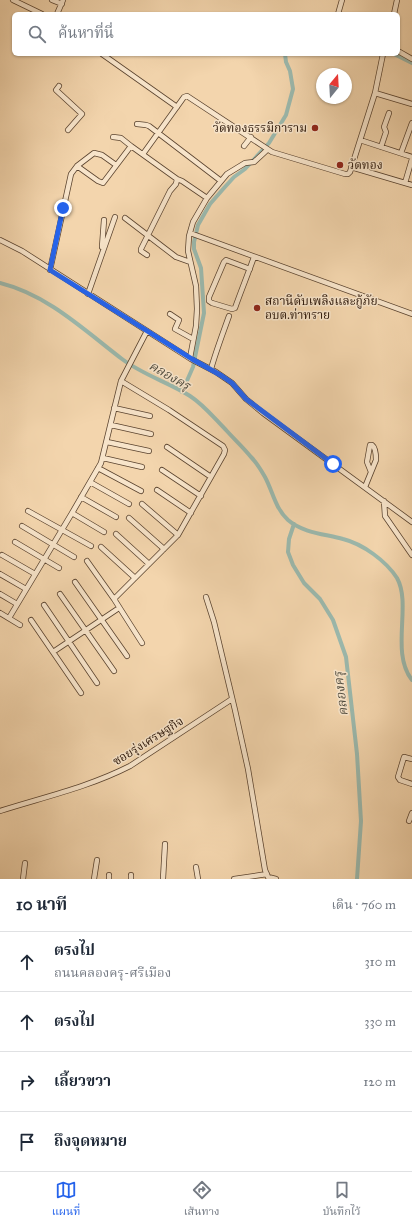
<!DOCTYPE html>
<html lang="th">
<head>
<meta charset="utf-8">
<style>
	body { margin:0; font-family:"IM FELL Great Primer","Noto Serif Thai",serif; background:#f2f2f3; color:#1f2937 }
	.compass { position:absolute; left:316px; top:68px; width:36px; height:36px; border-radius:50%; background:#fff; box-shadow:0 1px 3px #0004; rotate:18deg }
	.stop { position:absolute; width:12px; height:12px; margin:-9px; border:3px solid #2563eb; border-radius:50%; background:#fff }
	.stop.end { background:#2563eb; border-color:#fff; box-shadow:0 1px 4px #0008 }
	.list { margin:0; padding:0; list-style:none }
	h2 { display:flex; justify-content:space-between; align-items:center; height:52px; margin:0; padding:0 16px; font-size:17px }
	h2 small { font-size:13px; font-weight:400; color:#747a83 }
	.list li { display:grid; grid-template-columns:26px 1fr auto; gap:12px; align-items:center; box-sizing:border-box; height:60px; padding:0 16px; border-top:1px solid #e0e1e3 }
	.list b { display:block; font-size:15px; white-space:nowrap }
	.list p { margin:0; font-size:13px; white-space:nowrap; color:#747a83 }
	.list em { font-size:13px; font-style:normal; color:#747a83 }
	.icon { flex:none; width:22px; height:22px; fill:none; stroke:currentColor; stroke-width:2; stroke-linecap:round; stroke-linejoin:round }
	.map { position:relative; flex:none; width:412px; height:879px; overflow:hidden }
	.search { position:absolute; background:#fff; box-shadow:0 1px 3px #0004; left:12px; right:12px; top:12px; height:44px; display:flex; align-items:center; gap:10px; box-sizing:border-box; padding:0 14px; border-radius:6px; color:#747a83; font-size:15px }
	.sheet { height:292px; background:#fff }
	nav { display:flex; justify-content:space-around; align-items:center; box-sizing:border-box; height:56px; border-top:1px solid #e0e1e3; background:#fff; font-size:11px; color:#747a83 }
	nav a { display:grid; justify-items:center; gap:2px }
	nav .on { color:#2563eb }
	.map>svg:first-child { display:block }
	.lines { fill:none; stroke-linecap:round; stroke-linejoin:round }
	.canal { stroke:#9bb8ac; stroke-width:4 }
	.street-casing { stroke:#5a432f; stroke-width:6 }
	.street { stroke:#f7e4ca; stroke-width:4.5 }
	.route { stroke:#2563eb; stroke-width:5 }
	.poi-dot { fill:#8f2418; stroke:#f7e4ca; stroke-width:1.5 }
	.labels { text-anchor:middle; stroke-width:3; stroke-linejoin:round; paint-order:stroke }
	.poi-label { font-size:12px; fill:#271205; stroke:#f7e4ca; text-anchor:start }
	.street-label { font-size:12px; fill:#271205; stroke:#f7e4ca }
	.water-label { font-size:13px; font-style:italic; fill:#504c3f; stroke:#f7e4ca }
</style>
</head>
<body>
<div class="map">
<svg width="412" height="879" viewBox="0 0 412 879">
	<rect width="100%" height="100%" fill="#f3d5ad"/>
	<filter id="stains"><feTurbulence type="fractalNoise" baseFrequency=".005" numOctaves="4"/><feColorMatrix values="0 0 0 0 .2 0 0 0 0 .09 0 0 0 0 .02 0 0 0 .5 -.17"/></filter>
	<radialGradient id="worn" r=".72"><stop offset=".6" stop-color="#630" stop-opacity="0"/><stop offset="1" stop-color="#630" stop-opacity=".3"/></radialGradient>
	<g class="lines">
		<path class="canal" d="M394,54L412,63
			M0,283C48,295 84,330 122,359C143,375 168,382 190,396C204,405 214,418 226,430C234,439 243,447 251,457C257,463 261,470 265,477C273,492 275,508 288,520C303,533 325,534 343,539C363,544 386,561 397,578C412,605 390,652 412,680
			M182,392L193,367L204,313L201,268L194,249V242L198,225L210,204L224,188L234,177L245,169L269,143L286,115L293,89L290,71L286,62L285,54
			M294,524L289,539L288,552L293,565L304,583L320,599L333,620L346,657L357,754L361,821L357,879"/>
		<defs>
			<path id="street" d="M13,0L42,14
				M52,0L62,4
				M57,14L63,0
				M338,14L342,0
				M394,14L397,0
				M398,51L412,59
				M102,54L177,107
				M59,86L56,90L82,114L68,130
				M375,93L412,104
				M137,124L146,125L149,126L221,181
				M113,137L121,138L131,146
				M360,140L412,157
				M244,146L251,137
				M381,147L386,132L384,127L389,113
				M401,153L412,123
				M143,154L184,97L187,96L272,152L345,174H348L350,172L375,93L383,54
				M77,166L98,181L103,183L131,146L177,179L176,184L170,191L141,249V251L147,255
				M351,167L412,185
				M177,179L182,181L207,198
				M405,183L412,159
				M125,218L176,257L190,262
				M190,233L412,314
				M0,240L22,251L191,359L216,372L232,383L246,399L263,413L412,522
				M102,247L104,220
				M250,269L226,260L224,262L209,297V301L212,303L232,309L235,308C241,291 248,274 254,257
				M50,270L71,174L77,166L94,153L102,155L116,165
				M88,294L115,217
				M170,314L179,320L175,329L193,339
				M190,358L196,326L197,309L196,286L188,251L189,236L193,222L207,198L227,174L245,163L254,162L267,150
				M211,369C216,351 223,333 229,316
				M114,408L150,416
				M111,425L151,434
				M107,442L149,451
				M167,447L211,477
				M103,458L142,467
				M98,468L141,491
				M162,470L201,496
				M90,482L129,504
				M365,487L376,460C376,455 376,448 372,445H370L367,462L371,472
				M157,490L191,513
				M81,497L116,517
				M384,501L385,516L412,555
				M142,504L178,535
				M28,511L91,546
				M129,518L164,549
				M22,526L74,557
				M104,532L72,513L101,463L121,381L147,331
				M116,534L149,564
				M15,542L59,568
				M101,547L135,578
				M2,555L35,574
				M87,561L114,599L142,643
				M0,574L26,589
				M75,582L127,656
				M0,594L17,604
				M60,594L114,671
				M206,597L214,622L235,710L248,769L265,870L268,877L276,879
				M114,599L178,535L224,454L225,450L223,446L169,410L121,381
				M44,605L97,683
				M0,613L20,625
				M9,618L72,513
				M31,620L81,693
				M53,652L119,608
				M412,759L404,757L398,777L400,780L412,784
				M0,811C44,797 89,787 130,766L232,699
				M409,821L412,813
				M196,867L198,879
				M23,879L25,863
				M94,879L97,860
				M109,879V875
				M131,879V875
				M163,879L165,844
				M234,879L267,874"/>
		</defs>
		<use href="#street" class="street-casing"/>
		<use href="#street" class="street"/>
	</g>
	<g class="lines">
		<path class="route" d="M63,208L50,270L192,359L222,376L232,383L246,399L333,464"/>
	</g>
	<g class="poi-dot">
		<circle cx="315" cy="128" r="4"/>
		<circle cx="340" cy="165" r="4"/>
		<circle cx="257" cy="308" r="4"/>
	</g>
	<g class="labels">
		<g class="poi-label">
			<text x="307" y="132" text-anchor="end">วัดทองธรรมิการาม</text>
			<text x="348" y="169">วัดทอง</text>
			<text x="265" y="305">สถานีดับเพลิงและกู้ภัย<tspan x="265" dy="14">อบต.ท่าทราย</tspan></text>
		</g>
		<g class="street-label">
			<text transform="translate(148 741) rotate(-32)" y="4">ซอยรุ่งเศรษฐกิจ</text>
		</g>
		<g class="water-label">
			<text transform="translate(170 375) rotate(30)" y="5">คลองครุ</text>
			<text transform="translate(340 694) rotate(-97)" y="5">คลองครุ</text>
		</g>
	</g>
	<rect width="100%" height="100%" filter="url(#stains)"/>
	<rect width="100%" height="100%" fill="url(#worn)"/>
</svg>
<svg class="compass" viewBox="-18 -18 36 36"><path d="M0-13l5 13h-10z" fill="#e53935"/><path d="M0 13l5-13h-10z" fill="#747a83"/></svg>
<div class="stop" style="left:333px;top:464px"></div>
<div class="stop end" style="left:63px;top:208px"></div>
<div class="search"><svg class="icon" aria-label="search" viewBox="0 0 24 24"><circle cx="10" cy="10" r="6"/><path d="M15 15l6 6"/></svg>ค้นหาที่นี่</div>
</div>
<section class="sheet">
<h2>10 นาที<small>เดิน · 760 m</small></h2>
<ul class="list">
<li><svg class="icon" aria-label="ahead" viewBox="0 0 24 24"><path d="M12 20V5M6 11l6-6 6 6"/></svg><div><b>ตรงไป</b><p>ถนนคลองครุ-ศรีเมือง</p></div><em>310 m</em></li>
<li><svg class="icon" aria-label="ahead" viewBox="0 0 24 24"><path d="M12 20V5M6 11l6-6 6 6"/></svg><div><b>ตรงไป</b></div><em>330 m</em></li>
<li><svg class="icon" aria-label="right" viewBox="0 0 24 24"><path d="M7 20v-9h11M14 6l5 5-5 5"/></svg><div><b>เลี้ยวขวา</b></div><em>120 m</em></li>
<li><svg class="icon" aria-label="arrive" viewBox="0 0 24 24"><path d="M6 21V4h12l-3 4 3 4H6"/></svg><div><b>ถึงจุดหมาย</b></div></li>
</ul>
</section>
<nav>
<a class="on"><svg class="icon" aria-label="map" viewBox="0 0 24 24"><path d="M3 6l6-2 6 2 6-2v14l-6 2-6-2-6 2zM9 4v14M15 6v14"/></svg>แผนที่</a>
<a><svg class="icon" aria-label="directions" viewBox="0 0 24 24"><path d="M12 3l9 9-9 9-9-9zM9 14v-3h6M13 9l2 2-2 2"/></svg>เส้นทาง</a>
<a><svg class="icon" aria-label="saved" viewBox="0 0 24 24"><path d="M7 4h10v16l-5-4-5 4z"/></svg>บันทึกไว้</a>
</nav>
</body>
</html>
